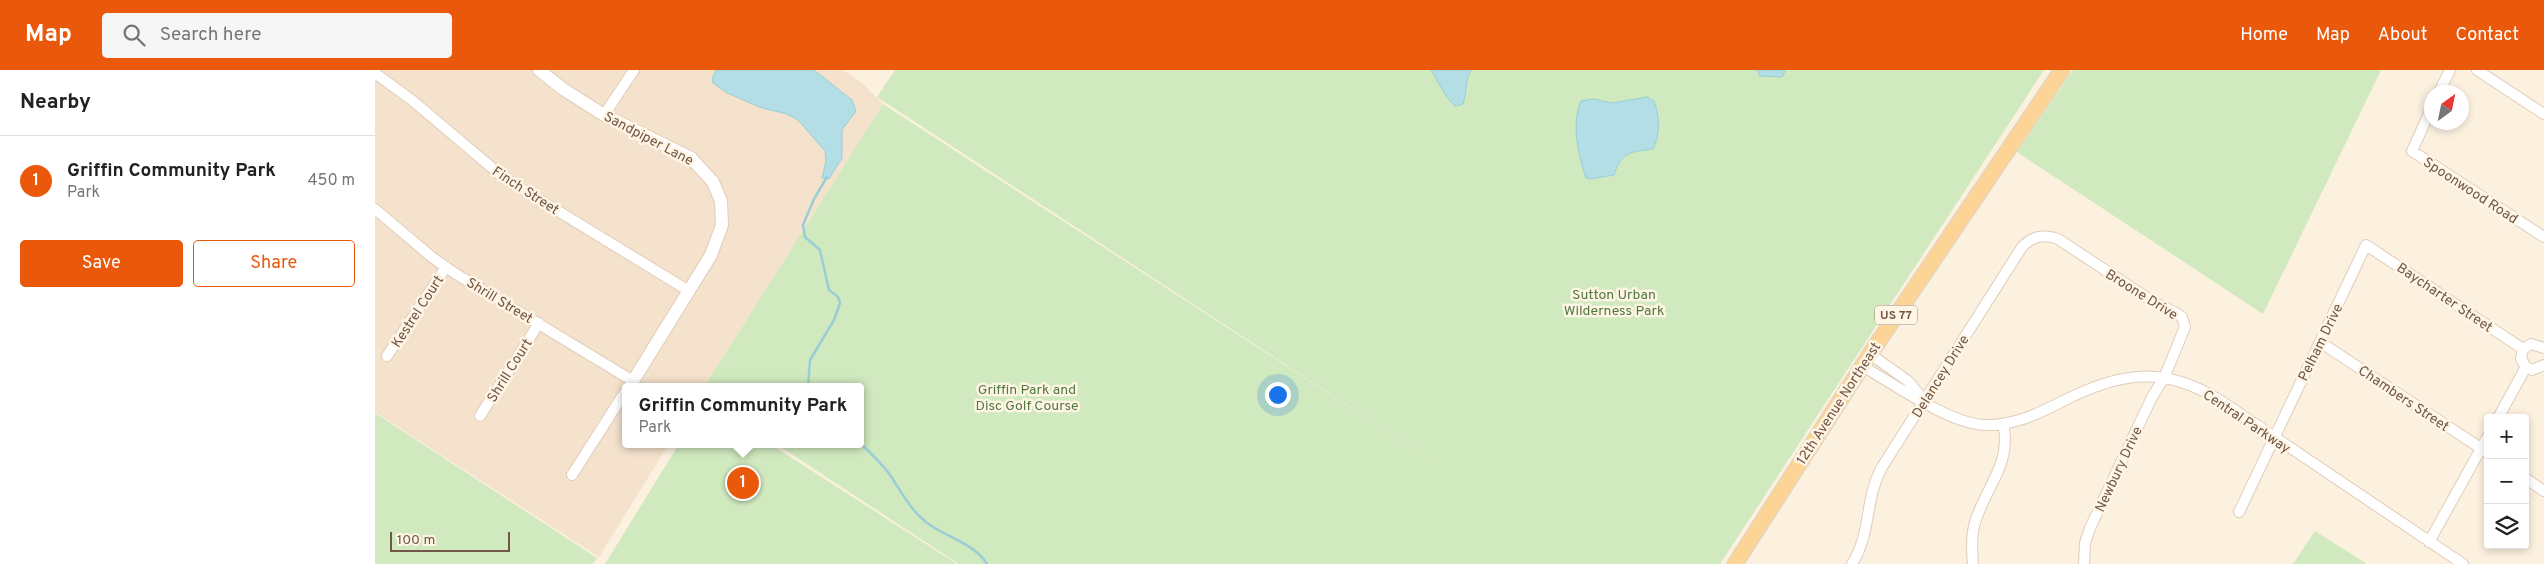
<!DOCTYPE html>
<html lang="en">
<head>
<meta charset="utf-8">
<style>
	body { margin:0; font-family:Overpass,sans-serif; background:#f6f6f6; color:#222 }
	.controls { position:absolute; right:15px; bottom:15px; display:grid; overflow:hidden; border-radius:5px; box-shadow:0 2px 8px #0003 }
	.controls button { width:45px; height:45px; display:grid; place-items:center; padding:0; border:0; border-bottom:1px solid #e0e0e0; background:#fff; color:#222; font:25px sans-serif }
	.compass { position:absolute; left:2049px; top:15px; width:45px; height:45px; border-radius:50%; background:#fff; box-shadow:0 2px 8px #0003; rotate:33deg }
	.scale { position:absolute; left:15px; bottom:12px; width:120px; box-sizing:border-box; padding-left:5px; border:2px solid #725647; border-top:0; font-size:14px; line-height:18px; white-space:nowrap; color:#725647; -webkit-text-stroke:4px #fff5e5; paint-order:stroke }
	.you { position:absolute; left:902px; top:324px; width:18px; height:18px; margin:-12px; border:4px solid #fff; border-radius:50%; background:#1a73e8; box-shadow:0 0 0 8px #1a73e833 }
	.badge { display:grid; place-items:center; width:32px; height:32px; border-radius:50%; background:#ea580c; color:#fff; font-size:16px; font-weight:700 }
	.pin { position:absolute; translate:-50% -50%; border:2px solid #fff; box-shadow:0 1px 5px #0006 }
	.popup { position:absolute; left:247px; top:313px; width:242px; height:65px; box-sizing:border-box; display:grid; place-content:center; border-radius:5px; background:#fff; filter:drop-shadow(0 1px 4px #0005); font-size:16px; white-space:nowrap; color:#767676 }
	.popup b { font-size:19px; color:#222 }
	.popup::after { content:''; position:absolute; left:50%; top:100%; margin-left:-10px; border:10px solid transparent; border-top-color:#fff }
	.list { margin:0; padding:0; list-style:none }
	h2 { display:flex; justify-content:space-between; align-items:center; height:65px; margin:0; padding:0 20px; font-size:21px }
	h2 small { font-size:16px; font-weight:400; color:#767676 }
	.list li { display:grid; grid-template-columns:32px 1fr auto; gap:15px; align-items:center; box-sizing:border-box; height:90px; padding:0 20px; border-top:1px solid #e0e0e0 }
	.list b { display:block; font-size:19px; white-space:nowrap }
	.list p { margin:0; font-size:16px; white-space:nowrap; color:#767676 }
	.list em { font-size:16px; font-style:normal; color:#767676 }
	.actions { display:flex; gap:10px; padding:15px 20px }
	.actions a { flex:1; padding:11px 0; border:1px solid #ea580c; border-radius:5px; text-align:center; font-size:18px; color:#ea580c }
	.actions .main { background:#ea580c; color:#fff }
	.icon { flex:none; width:28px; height:28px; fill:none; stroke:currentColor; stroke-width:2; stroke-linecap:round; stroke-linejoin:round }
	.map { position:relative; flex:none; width:2169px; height:494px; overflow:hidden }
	header { display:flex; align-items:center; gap:30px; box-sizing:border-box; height:70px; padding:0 25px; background:#ea580c; color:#fff }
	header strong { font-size:24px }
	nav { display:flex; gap:28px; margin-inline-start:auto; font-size:18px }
	.search { width:350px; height:45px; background:#f6f6f6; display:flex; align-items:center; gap:12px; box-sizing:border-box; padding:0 18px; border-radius:5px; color:#767676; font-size:19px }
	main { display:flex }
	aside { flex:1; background:#fff }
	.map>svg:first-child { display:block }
	.residential { fill:#f4e2cd }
	.green { fill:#d0e9be }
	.water { fill:#b4dee5; stroke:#9aced7 }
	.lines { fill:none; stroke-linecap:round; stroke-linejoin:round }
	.stream { stroke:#9aced7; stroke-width:2.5 }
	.minor-casing { stroke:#e0ccbb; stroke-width:12 }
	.tertiary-casing { stroke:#e0ccbb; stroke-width:14 }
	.primary-casing { stroke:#dad3cf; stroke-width:17 }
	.minor { stroke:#fff; stroke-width:10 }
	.tertiary { stroke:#fff; stroke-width:12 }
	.primary { stroke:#fcd596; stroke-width:15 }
	.labels { text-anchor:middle; stroke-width:5; stroke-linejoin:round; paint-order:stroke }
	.shield { fill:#fff5e5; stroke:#9c8676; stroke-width:1 }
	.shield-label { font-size:12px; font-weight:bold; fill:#725647 }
	.street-label { font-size:14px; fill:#725647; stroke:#fff5e5 }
	.park-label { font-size:14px; fill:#50783f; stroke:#fff5e5 }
</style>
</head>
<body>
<header>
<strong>Map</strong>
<div class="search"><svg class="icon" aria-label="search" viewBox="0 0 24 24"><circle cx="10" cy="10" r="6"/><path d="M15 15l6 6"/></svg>Search here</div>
<nav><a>Home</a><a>Map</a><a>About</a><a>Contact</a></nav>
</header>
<main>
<aside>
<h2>Nearby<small></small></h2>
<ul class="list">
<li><span class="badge">1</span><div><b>Griffin Community Park</b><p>Park</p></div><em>450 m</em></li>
</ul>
<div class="actions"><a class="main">Save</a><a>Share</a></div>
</aside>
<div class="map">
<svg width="2169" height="494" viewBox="0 0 2169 494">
	<rect width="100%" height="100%" fill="#fcf0df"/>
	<path class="residential" d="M0,0H469L486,12L508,34L329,317H250V374H294L224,487L0,342Z"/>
	<path class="green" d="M520,0H1669L1345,494H779L778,492V494H584L401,374H486V317H329L508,34L1053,388L502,27Z
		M1698,0H2006L1888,244L1642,82Z
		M0,343L222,488L218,494H0Z
		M304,374H395L582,494H230Z
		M1940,461L1992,494H1918Z"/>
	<path class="water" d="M341,0H439L477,30L481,41L467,60V88L454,109L447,108L451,91L450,81L423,50L412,44L387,38L352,23L338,13L337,9Z
		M1056,0H1096C1090,11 1092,22 1088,34L1080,36C1070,27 1063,12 1056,0Z
		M1382,0H1408L1410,1L1407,7L1385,6Z
		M1272,27L1279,31C1285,46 1285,65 1278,79C1255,82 1246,82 1239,105L1215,109L1211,108C1203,85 1196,53 1206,31L1219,29L1237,33Z"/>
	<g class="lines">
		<path class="stream" d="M433,317L435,290L459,250L465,233L463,227L454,220L445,180L430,167L428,155L439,129L452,107
			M486,374C495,382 513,400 519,411C529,427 539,444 555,455C572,467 601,475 612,494"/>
		<defs>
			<path id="minor" d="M2102,0L2169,44
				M0,3L38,31L129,108L314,221
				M2064,22L2075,0
				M2056,39L2037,81L2169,167
				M229,45L259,0
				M0,139L58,188L81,204L258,311L254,317
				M1945,272L2113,383
				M2169,278L2156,274L2148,279L2146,289L2151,297L2157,300L2169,295
				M1495,284L1533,311L1547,328
				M12,286L71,197
				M1487,296C1519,314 1573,353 1609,355C1638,356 1663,344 1688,331C1745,302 1789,295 1846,331L2088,494
				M105,346L164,253
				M2123,348L2151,297
				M197,405L250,322
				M2150,408L2169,421
				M1864,442L1991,175L2148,279
				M2054,472L2113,366
				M1477,494C1497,462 1489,430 1507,397L1647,177C1657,166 1670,164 1683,169L1777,231L1801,243L1807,247L1810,257L1789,308L1777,327L1715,458L1710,473L1709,494
				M1598,494C1597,481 1596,468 1599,456C1608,420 1638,394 1628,354"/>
			<path id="tertiary" d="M164,0L188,19L229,45L316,88L338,112L346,131L347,155L336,185L258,311"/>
			<path id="primary" d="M1360,494L1495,284L1687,0"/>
		</defs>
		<use href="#minor" class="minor-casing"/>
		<use href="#tertiary" class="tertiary-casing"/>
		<use href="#primary" class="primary-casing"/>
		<use href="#minor" class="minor"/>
		<use href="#tertiary" class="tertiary"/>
		<use href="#primary" class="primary"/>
	</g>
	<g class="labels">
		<rect class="shield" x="1500" y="235.5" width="42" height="19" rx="4"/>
		<g class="shield-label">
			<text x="1521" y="249">US 77</text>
		</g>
		<g class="street-label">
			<text transform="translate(274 68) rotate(28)" y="5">Sandpiper Lane</text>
			<text transform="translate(151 120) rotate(33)" y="5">Finch Street</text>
			<text transform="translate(2096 120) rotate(33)" y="5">Spoonwood Road</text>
			<text transform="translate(1767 224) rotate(32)" y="5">Broone Drive</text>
			<text transform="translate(2070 227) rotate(34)" y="5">Baycharter Street</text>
			<text transform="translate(125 230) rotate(31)" y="5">Shrill Street</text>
			<text transform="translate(42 241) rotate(-57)" y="5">Kestrel Court</text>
			<text transform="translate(1945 272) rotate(-64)" y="5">Pelham Drive</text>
			<text transform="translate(134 300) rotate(-58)" y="5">Shrill Court</text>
			<text transform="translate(1565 306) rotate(-58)" y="5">Delancey Drive</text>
			<text transform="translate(2029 328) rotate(34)" y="5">Chambers Street</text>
			<text transform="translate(1463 333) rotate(-57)" y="5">12th Avenue Northeast</text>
			<text transform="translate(1872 351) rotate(34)" y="5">Central Parkway</text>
			<text transform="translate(1743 399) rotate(-65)" y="5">Newbury Drive</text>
		</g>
		<g class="park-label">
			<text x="1239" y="229">Sutton Urban<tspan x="1239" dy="16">Wilderness Park</tspan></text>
			<text x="652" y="324">Griffin Park and<tspan x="652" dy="16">Disc Golf Course</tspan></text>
		</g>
	</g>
</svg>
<div class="controls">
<button>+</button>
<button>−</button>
<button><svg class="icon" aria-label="layers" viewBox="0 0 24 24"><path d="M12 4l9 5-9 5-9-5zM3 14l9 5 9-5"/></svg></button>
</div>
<svg class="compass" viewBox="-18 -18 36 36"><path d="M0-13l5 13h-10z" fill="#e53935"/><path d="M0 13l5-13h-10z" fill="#767676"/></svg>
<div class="scale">100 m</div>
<div class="you"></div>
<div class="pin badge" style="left:368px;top:413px">1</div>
<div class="popup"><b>Griffin Community Park</b>Park</div>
</div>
</main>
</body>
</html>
